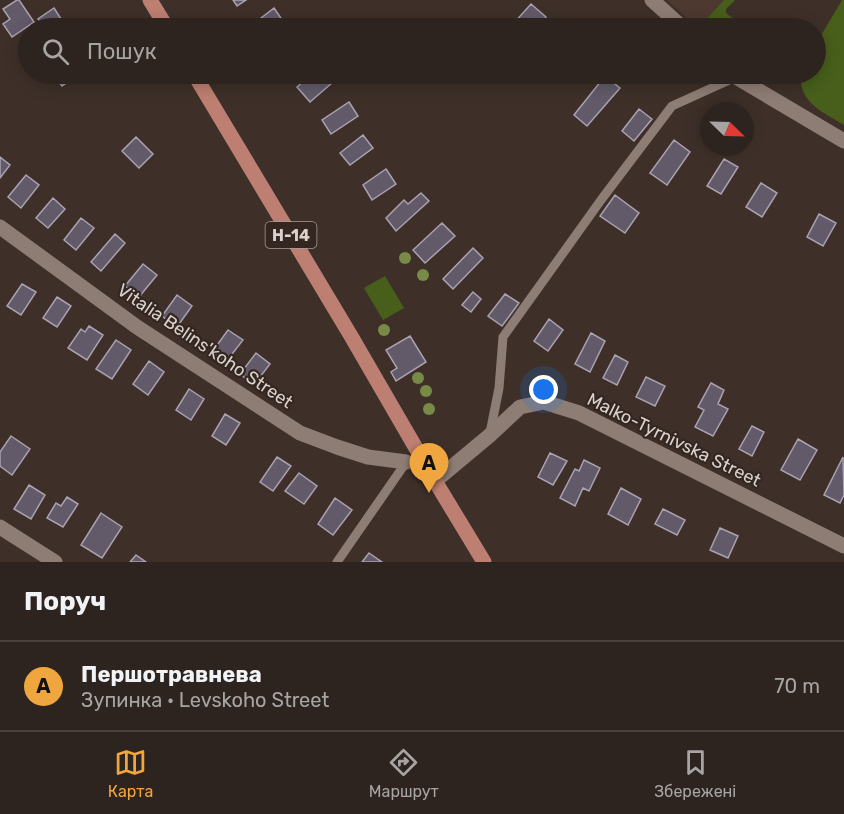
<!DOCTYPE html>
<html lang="uk">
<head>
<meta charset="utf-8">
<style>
	body { margin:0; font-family:Rubik,sans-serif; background:#362c28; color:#f1f3f6 }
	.compass { position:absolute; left:700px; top:102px; width:54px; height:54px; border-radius:50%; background:#2e241f; box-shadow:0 3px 15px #0003; rotate:113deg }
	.you { position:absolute; left:544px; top:390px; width:21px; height:21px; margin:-15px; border:4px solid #fff; border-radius:50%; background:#1a73e8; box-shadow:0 0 0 9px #1a73e833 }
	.badge { display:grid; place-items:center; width:39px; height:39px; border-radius:50%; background:#f0a63f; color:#111; font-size:20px; font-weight:700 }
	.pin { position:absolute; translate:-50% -50px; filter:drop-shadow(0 2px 3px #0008) }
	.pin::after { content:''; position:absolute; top:32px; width:21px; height:18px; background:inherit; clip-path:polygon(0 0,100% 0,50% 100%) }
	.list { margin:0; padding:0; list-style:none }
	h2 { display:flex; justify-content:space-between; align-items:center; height:78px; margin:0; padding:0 24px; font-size:26px }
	h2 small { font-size:20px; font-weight:400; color:#a7a4a4 }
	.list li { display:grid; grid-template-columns:39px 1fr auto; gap:18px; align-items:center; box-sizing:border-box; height:90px; padding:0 24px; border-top:2px solid #49413d }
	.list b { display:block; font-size:22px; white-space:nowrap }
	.list p { margin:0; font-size:20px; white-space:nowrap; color:#a7a4a4 }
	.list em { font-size:20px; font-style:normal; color:#a7a4a4 }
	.icon { flex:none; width:33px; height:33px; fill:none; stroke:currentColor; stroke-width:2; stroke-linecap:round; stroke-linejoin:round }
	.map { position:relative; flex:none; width:844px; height:562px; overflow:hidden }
	.search { position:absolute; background:#2e241f; box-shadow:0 3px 15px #0003; left:18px; right:18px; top:18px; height:66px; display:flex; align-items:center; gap:15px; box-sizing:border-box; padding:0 21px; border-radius:33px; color:#a7a4a4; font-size:22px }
	.sheet { height:168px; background:#2e241f }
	nav { display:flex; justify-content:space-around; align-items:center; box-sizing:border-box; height:84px; border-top:2px solid #49413d; background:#2e241f; font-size:16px; color:#a7a4a4 }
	nav a { display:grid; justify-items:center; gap:3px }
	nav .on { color:#f0a63f }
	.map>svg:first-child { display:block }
	.built { fill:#4d392f }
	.green { fill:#475f1b }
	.building { fill:#625a68; stroke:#aaa1b1; stroke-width:1.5 }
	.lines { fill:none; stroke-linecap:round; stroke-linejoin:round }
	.service { stroke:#8e7d75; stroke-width:9 }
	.minor { stroke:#8e7d75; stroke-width:15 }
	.primary { stroke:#bd7f71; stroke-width:15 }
	.tree { fill:#778a46 }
	.labels { text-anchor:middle; stroke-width:4.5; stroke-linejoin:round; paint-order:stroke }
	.shield { fill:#342620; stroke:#a89e99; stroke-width:1.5 }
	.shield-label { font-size:16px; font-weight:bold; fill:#dad1cd }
	.street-label { font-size:18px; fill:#dad1cd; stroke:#342620 }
</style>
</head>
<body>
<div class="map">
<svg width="844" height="562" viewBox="0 0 844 562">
	<rect width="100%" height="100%" fill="#3e3029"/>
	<path class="built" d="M667,0H724L698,28Z"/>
	<path class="green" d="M724,0H735L726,9V13L746,28H698Z
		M842,0H844V125C823,112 798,102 801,74H816V44Z
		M385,276L404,308L383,320L364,288Z"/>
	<path class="building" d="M17,0H19L34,22L12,37L3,24L10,19L3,9Z
		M233,0H246L237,6Z
		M531,4L546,17L535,28H517L513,24Z
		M54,8L63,22L53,28H45L38,19Z
		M274,8L285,24L279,28H254L252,25Z
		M53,74H79L62,86Z
		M312,74H338L340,76L310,102L297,87Z
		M605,76L620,88L587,126L574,115Z
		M349,102L358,116L331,134L322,120Z
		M639,109L652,119L634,141L622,131Z
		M363,135L373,148L350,165L340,153Z
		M136,137L153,154L139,168L122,151Z
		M674,140L690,152L667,185L650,173Z
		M0,157L10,165L0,178Z
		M724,159L738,167L721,194L707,186Z
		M386,169L396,184L372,200L363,185Z
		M26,175L39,185L21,208L8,197Z
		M761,183L777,193L762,217L746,207Z
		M421,193L429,201L396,231L386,218L404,200L408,204Z
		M615,195L639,213L625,233L600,216Z
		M53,198L65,209L48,228L36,218Z
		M819,214L836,223L823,246L807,237Z
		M81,218L94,228L76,250L64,240Z
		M442,223L455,236L425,263L413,250Z
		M115,234L125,243L101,271L91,262Z
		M473,248L483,258L453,289L443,279Z
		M143,264L157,275L139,297L125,286Z
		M22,284L36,292L21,315L7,306Z
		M473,292L481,299L471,312L462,305Z
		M505,294L519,303L502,326L488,316Z
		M177,295L192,306L177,327L162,316Z
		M57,297L71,306L57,327L43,318Z
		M549,319L563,330L548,351L534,341Z
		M89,326L103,335L87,360L68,348L81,329L85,332Z
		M228,330L243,340L226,362L212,352Z
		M591,333L605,341L590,372L575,364Z
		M410,336L426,362L396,381L391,372L397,368L386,350Z
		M116,340L131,350L112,379L96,369Z
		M256,353L270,364L254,385L240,374Z
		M615,355L628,362L617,385L603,378Z
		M149,361L164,372L148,395L133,384Z
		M646,377L665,386L655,406L636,397Z
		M711,383L724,390L718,404L728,409L713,436L695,427L704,410L698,407Z
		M189,389L204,399L191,420L176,410Z
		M225,414L240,423L226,445L212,436Z
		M752,426L764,432L752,456L739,449Z
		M11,436L30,449L12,475L0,466V452Z
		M798,439L817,450L800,480L781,470Z
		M550,453L567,461L553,485L538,477Z
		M277,457L291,466L273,491L260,482Z
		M843,457L844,495L840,503L824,495Z
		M584,460L600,468L589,491L583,488L575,506L560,498L575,469L579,471Z
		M299,473L317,486L304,504L285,491Z
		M29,485L45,495L31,519L14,509Z
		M621,488L641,499L628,525L608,514Z
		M67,497L78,504L63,527L47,518L56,503L61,506Z
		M335,498L352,510L333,535L318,524Z
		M663,509L685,520L677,535L655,524Z
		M101,513L122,527L102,558L81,545Z
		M720,528L738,536L728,558L710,550Z
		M369,553L382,562H362Z
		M136,555L146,562H130Z"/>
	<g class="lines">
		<path class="service" d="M490,433L499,388L503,337L601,200L672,106L736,77
			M337,562L407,461"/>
		<path class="minor" d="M652,0L683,28
			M732,74L736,77L844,141
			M0,227L137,327L300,433L337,447L368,457L406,462
			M435,481L489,436L520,407L544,402L579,413L844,546
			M0,527L55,562"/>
		<path class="primary" d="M150,0L167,28
			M194,74L351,336L435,481L484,562"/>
	</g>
	<g class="tree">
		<circle cx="405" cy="258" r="6"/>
		<circle cx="423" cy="275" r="6"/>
		<circle cx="384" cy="330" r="6"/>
		<circle cx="418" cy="378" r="6"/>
		<circle cx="426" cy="391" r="6"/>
		<circle cx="429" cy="409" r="6"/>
	</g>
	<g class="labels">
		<rect class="shield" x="265.5" y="222" width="51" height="26" rx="4.5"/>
		<g class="shield-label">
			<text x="291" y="241">Н-14</text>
		</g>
		<g class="street-label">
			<text transform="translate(205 346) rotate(34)" y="6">Vitalia Belins'koho Street</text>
			<text transform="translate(674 440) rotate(26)" y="6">Malko-Tyrnivska Street</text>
		</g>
	</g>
</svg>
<svg class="compass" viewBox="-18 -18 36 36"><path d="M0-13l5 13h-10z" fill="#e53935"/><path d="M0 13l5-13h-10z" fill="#a7a4a4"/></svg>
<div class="you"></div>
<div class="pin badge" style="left:429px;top:493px">A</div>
<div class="search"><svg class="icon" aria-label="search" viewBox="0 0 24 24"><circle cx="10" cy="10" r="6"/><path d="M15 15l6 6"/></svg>Пошук</div>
</div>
<section class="sheet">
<h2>Поруч<small></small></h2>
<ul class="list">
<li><span class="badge">A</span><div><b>Першотравнева</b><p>Зупинка · Levskoho Street</p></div><em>70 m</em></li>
</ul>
</section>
<nav>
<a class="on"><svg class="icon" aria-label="map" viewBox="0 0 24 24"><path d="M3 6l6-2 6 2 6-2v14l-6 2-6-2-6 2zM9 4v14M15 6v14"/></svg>Карта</a>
<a><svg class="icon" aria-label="directions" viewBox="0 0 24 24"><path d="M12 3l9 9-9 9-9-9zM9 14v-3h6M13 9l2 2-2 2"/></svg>Маршрут</a>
<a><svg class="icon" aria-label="saved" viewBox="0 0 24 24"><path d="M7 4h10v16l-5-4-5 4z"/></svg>Збережені</a>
</nav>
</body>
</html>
